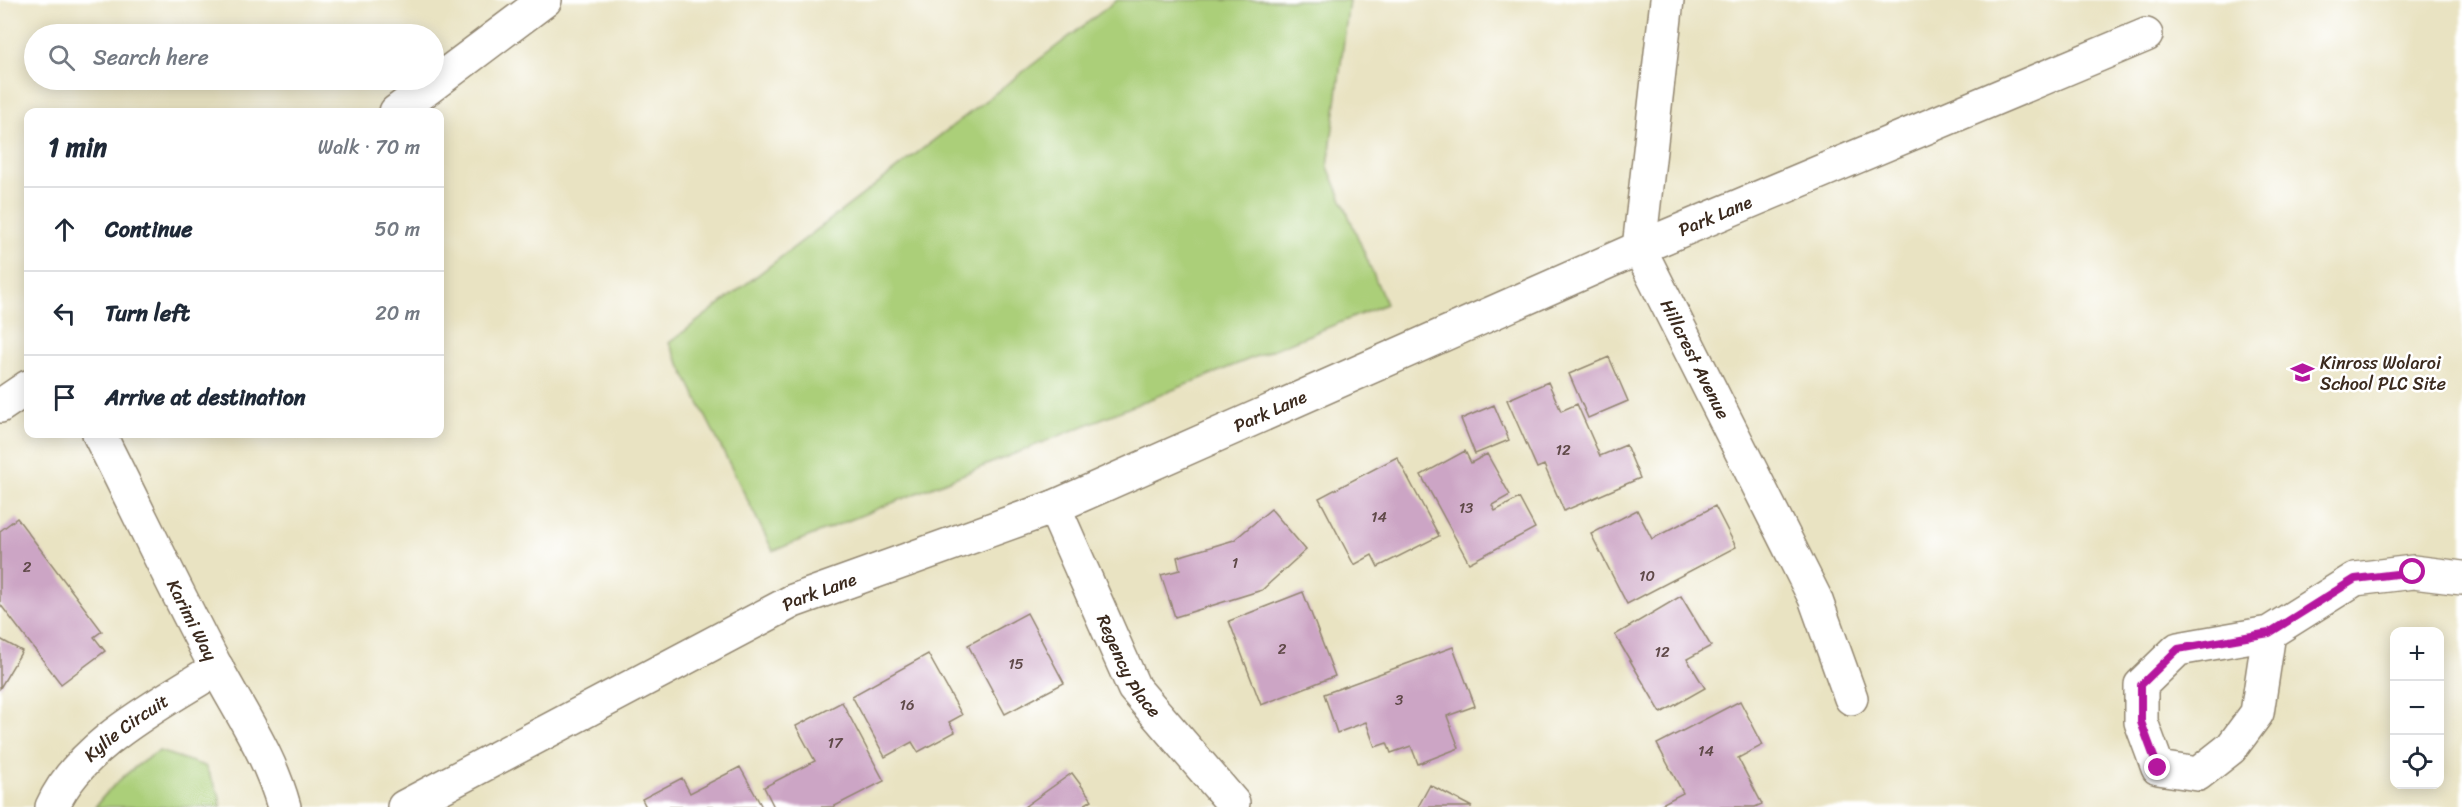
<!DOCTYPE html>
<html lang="en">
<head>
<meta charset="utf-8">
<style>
	body { margin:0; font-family:Sriracha,sans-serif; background:#f2f2f3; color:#1f2937 }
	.controls { position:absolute; right:18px; bottom:18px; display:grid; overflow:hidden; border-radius:12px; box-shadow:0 3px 15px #0003 }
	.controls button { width:54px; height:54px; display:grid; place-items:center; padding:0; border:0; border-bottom:2px solid #e0e1e3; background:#fff; color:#1f2937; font:30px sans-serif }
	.stop { position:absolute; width:18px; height:18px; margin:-14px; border:4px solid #b5179e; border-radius:50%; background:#fff }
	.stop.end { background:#b5179e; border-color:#fff; box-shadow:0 2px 6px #0008 }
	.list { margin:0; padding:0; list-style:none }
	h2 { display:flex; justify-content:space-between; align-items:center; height:78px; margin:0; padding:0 24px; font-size:26px }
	h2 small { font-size:20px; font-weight:400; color:#747a83 }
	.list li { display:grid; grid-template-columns:39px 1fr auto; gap:18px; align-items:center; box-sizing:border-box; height:84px; padding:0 24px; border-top:2px solid #e0e1e3 }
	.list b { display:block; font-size:22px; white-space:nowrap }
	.list em { font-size:20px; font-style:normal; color:#747a83 }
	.icon { flex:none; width:33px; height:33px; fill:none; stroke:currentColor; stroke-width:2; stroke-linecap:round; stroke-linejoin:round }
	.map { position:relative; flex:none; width:2462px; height:807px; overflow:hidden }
	.search { position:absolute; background:#fff; box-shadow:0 3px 15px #0003; left:24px; top:24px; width:420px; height:66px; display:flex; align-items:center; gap:15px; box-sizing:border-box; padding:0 21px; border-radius:33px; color:#747a83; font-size:22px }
	.panel { position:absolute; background:#fff; box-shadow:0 3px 15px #0003; left:24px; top:108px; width:420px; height:330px; border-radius:12px }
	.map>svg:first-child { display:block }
	.green { fill:#abcf79; stroke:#737c4c; stroke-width:1.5 }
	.building { fill:#cca5c5 }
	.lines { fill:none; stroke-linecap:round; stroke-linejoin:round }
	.minor-casing { stroke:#928670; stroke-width:36 }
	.minor { stroke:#fff; stroke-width:33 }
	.route { stroke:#b5179e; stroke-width:8 }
	.labels { text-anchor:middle; stroke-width:5; stroke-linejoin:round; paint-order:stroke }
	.number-label { font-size:15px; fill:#5f4948 }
	.street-label { font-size:18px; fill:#3b2a1e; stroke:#fff }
	.poi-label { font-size:18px; fill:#3b2a1e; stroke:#fff; text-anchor:start }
</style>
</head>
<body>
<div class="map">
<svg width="2462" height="807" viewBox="0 0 2462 807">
	<rect width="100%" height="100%" fill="#fff"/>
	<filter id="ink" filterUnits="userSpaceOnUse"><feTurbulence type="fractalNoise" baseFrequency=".0167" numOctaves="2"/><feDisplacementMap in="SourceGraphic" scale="12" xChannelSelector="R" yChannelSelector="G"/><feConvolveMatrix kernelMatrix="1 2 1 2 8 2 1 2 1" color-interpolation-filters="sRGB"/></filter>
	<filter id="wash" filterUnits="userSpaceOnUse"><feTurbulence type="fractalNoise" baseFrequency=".008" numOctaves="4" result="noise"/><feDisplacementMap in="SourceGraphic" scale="24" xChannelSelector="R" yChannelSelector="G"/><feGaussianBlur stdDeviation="1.35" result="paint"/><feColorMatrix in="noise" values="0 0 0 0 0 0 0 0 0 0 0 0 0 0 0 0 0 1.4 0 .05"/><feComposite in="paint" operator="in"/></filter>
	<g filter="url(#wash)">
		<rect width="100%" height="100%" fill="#e9e3c2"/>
		<path class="green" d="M1117,0H1349L1328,167L1386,304L773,551L669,343Z
			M159,751L205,766L219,794L221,807H95C113,783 134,766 159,751Z"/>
		<g id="blocks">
			<path class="building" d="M1609,357L1628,401L1588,418L1569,374Z
				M1548,382L1561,411L1577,404L1600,456L1626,445L1640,478L1564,511L1544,465L1537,468L1507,400Z
				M1494,405L1509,440L1475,454L1461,419Z
				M1465,451L1471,463L1487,454L1510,495L1492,505L1495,511L1519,498L1535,528L1469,563L1421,475Z
				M1397,457L1439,536L1378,567L1372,555L1354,565L1319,498Z
				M1715,506L1736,547L1627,604L1591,534L1637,510L1652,539Z
				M1271,509L1306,550L1262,590L1175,617L1161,575L1180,570L1177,557L1234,540Z
				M17,518L102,631L94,637L105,651L61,684L0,604V531Z
				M1303,592L1335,676L1261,705L1229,621Z
				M1681,596L1711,646L1687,659L1705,688L1661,713L1615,635Z
				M1027,613L1064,683L1005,714L968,645Z
				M0,639L22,651L0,688Z
				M1453,647L1475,706L1447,716L1459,748L1418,764L1411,746L1391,753L1387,743L1375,747L1366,722L1337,733L1324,694Z
				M928,654L962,715L949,722L955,732L918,752L912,742L885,757L852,696Z
				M1740,701L1763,745L1738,758L1762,804L1755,807H1656L1683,793L1657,744Z
				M842,702L884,781L833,807H774L764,787L815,761L796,726Z
				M740,767L762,807H646L642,799L682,778L690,793Z
				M1072,773L1092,800L1084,805L1086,807H1024Z
				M1430,785L1472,807H1418Z"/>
		</g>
	</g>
	<g filter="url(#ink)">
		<use href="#blocks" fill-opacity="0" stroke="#928670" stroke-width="1.5"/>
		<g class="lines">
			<defs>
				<g id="minor">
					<path id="s1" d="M1667,0L1639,248L1815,598L1851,698"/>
					<path d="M396,112L545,0"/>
					<path d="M0,406L28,387"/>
					<path id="s2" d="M99,434C138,511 175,590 216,667C241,714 270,755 284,807"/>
					<path id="s3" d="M1054,507L1134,688L1233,803"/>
					<path d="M2269,633L2257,713L2231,748L2198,774L2158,768L2141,722V685L2178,649L2269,633L2355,579L2413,572L2462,578"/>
					<path id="s4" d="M52,807C80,744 161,704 217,668"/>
					<path id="s5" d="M404,807L793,601L1054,507L1639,248L2146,35"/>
				</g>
			</defs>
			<use href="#minor" class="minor-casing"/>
			<use href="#minor" class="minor"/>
		</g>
	</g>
	<g class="lines" filter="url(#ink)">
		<path class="route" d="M2158,768L2141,722V685L2178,649L2269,633L2355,579L2413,572"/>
	</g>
	<defs>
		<symbol id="school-bare" viewBox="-9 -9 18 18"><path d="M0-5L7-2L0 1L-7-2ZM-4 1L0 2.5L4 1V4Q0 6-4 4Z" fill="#b5179e" stroke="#fff" stroke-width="2.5" paint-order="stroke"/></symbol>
	</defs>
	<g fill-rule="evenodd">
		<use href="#school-bare" x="2286" y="356" width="33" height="33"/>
	</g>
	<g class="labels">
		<g class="number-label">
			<text x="1563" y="455">12</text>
			<text x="1466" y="513">13</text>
			<text x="1379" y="522">14</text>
			<text x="1235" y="568">1</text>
			<text x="27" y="572">2</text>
			<text x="1647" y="581">10</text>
			<text x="1282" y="654">2</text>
			<text x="1662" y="657">12</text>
			<text x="1016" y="669">15</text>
			<text x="1399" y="705">3</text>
			<text x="907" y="710">16</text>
			<text x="835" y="748">17</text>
			<text x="1706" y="756">14</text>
		</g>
		<g class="street-label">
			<text dy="6" stroke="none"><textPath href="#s5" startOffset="1440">Park Lane</textPath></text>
			<text dy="6" stroke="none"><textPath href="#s1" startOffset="374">Hillcrest Avenue</textPath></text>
			<text dy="6" stroke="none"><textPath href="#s5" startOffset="954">Park Lane</textPath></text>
			<text dy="6" stroke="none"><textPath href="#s5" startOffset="468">Park Lane</textPath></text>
			<text dy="6" stroke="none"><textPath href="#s2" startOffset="208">Karimi Way</textPath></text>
			<text dy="6" stroke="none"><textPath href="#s3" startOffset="176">Regency Place</textPath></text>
			<text dy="6" stroke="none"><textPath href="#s4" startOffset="110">Kylie Circuit</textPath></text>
		</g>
		<g class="poi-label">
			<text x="2320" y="369">Kinross Wolaroi<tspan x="2320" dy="21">School PLC Site</tspan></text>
		</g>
	</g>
</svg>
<div class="controls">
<button>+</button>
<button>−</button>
<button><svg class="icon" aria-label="locate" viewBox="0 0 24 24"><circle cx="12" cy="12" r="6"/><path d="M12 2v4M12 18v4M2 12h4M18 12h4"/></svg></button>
</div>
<div class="stop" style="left:2413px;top:572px"></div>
<div class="stop end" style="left:2158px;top:768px"></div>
<div class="search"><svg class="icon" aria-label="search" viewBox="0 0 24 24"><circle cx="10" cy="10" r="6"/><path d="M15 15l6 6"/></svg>Search here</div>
<section class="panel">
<h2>1 min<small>Walk · 70 m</small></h2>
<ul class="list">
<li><svg class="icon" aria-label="ahead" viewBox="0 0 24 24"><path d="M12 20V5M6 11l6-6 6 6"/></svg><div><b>Continue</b></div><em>50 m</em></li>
<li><svg class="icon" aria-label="left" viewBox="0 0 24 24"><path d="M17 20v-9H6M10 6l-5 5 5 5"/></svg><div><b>Turn left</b></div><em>20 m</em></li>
<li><svg class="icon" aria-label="arrive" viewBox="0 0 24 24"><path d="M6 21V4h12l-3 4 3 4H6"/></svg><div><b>Arrive at destination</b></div></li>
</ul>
</section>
</div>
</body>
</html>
